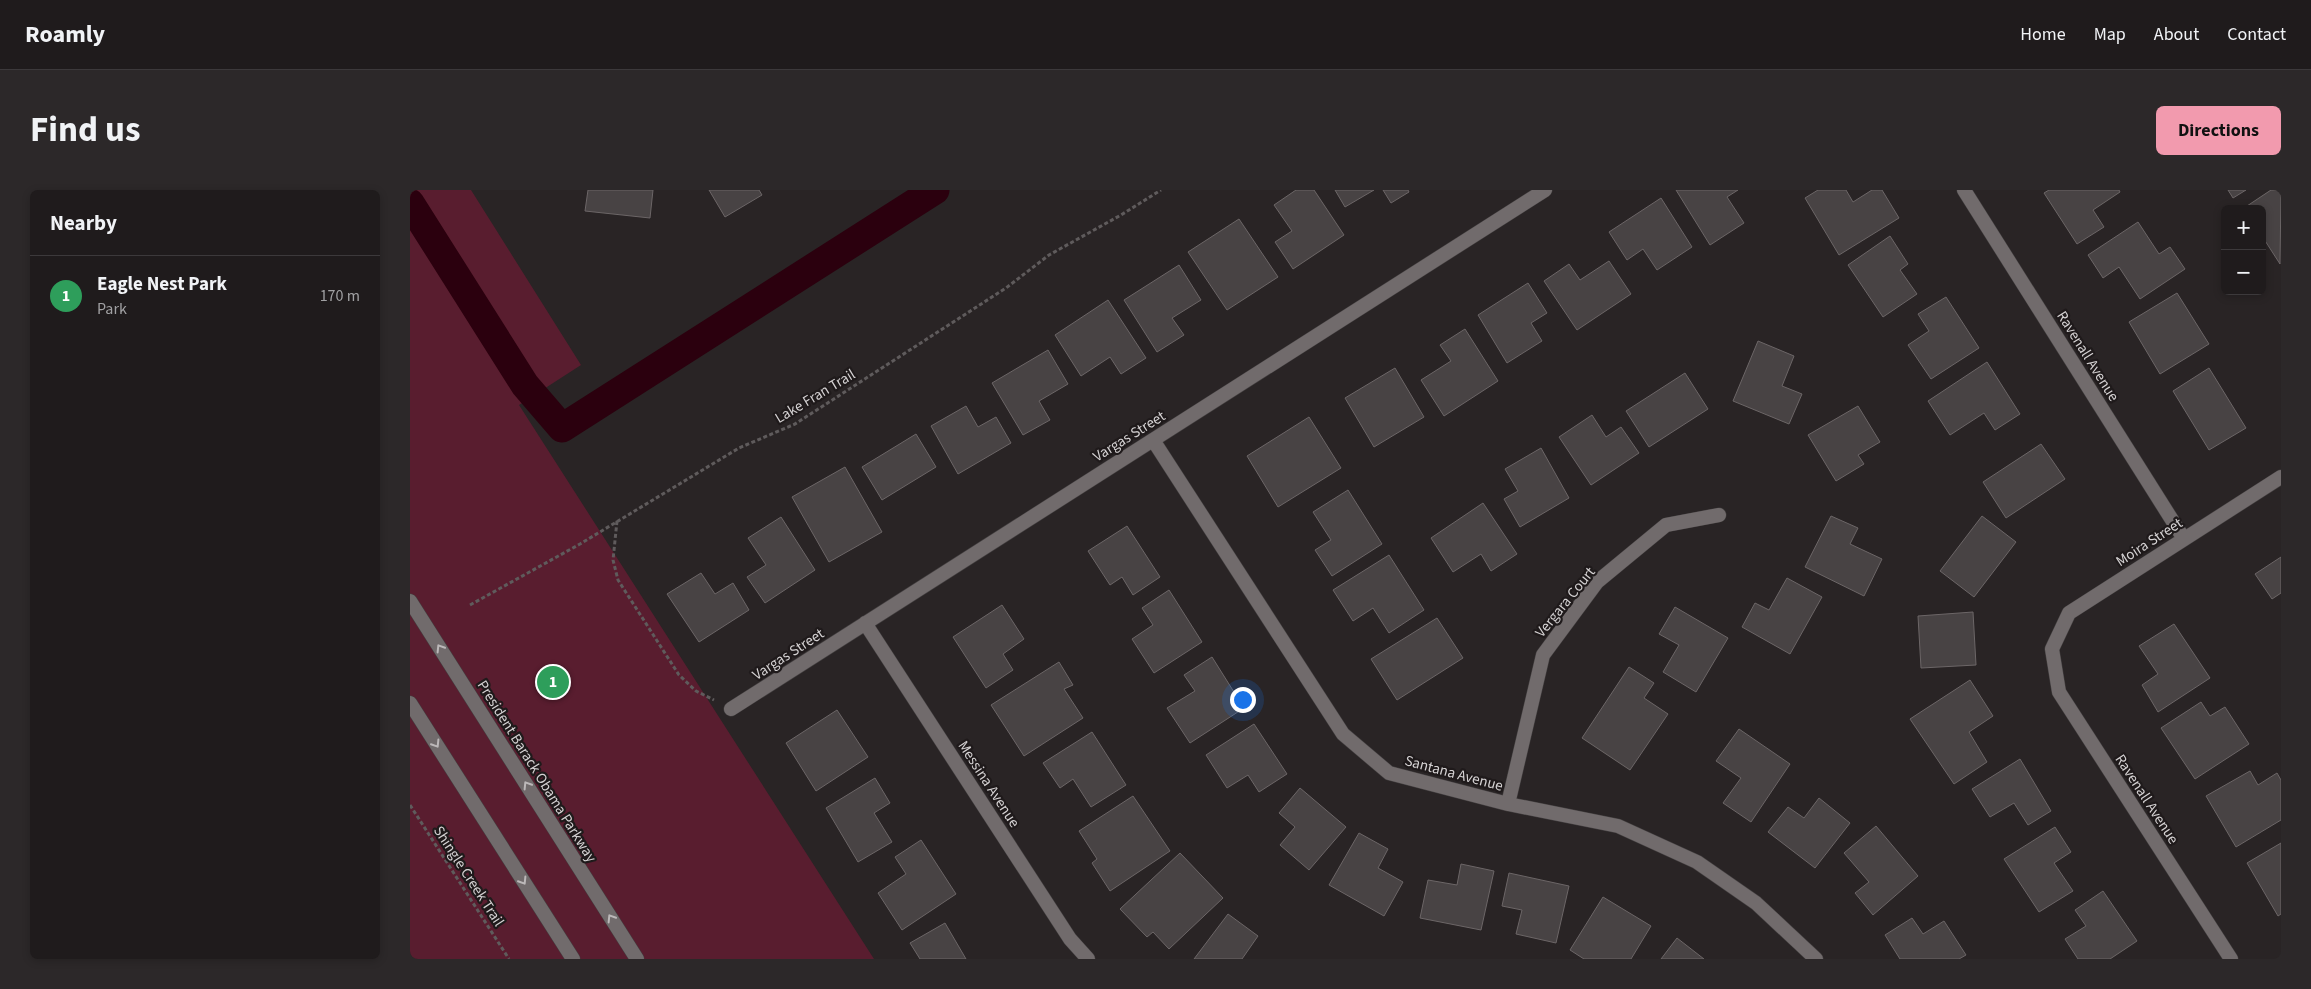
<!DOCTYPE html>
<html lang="en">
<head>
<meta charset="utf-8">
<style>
	body { margin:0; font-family:"Source Sans 3",sans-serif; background:#2c2829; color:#f1f3f6 }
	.controls { position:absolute; right:15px; top:15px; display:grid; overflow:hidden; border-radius:8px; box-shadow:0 2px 8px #0003 }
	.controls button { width:45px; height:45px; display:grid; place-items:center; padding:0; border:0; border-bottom:1px solid #3c393b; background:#1f1b1c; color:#f1f3f6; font:25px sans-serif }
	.you { position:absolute; left:832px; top:509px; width:18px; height:18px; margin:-12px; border:4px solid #fff; border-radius:50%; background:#1a73e8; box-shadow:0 0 0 8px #1a73e833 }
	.badge { display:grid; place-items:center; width:32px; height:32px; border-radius:50%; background:#f29aae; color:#fff; font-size:16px; font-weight:700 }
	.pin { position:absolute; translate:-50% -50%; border:2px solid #fff; box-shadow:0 1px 5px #0006 }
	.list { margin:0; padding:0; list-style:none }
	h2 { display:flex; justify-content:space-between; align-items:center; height:65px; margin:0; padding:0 20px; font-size:21px }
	h2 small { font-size:16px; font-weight:400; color:#a1a1a3 }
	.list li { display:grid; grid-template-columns:32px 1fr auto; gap:15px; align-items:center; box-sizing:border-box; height:80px; padding:0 20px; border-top:1px solid #3c393b }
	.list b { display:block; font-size:19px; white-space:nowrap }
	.list p { margin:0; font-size:16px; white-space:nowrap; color:#a1a1a3 }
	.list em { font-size:16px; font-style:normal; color:#a1a1a3 }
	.map { position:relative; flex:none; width:1871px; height:769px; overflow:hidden; border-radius:8px }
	header { display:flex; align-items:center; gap:30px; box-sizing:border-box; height:70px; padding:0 25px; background:#1f1b1c; border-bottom:1px solid #3c393b }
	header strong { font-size:24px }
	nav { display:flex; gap:28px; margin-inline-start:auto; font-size:18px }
	.intro { display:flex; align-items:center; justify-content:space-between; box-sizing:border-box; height:120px; padding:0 30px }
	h1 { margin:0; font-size:35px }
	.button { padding:12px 22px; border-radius:8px; background:#f29aae; color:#111; font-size:18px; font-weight:700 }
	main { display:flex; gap:30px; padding:0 30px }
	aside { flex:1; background:#1f1b1c; border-radius:8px; box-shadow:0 2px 8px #0003 }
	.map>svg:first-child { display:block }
	.green { fill:#591d2f }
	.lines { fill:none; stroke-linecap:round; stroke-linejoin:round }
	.canal { stroke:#2b000e; stroke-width:29 }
	.building { fill:#484344; stroke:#6c6667 }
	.minor-casing { stroke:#444041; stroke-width:15 }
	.tertiary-casing { stroke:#444041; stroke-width:15 }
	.path { stroke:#5f5b5c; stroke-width:3; stroke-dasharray:4 2.5; stroke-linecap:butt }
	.minor { stroke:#716b6c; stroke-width:14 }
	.tertiary { stroke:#716b6c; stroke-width:14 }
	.oneway { stroke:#bcb8b9 }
	.labels { text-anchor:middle; stroke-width:4.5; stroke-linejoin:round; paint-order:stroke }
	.street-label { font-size:15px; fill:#d5d2d3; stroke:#1f1a1b }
</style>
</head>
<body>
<header>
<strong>Roamly</strong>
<nav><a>Home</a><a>Map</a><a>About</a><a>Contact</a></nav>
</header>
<div class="intro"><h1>Find us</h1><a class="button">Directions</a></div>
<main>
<aside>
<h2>Nearby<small></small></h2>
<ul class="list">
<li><span class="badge" style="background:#2e9e5b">1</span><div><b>Eagle Nest Park</b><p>Park</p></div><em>170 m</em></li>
</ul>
</aside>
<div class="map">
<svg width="1871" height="769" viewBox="0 0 1871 769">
	<rect width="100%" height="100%" fill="#292425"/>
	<path class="green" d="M0,0H61L171,175L109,215L464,769H0Z"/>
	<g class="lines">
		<path class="canal" d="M0,13L115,195L152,238L525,0"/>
	</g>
	<path class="building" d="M178,0H243L240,28L175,21Z
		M299,0H349L352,5L315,27Z
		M886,0H904L934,45L883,79L865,52L882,41L864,15Z
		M925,0H964L935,17Z
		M973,0H998L999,2L981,13Z
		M1266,0H1328L1317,7L1334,33L1300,55Z
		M1408,0H1436L1443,12L1462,0H1472L1489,28L1429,65L1395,8Z
		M1639,0H1709L1710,2L1683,20L1694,37L1667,54L1634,3Z
		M1818,0H1836L1823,8Z
		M1861,0H1871L1870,74L1852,46V19L1834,18Z
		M1251,8L1282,57L1247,80L1233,59L1217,70L1199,42Z
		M829,29L868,87L817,120L778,62Z
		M1728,32L1749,64L1760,57L1775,79L1730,109L1709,77L1693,88L1678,65Z
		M1480,46L1498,74L1490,80L1507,104L1473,127L1438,75Z
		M1199,71L1221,104L1167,140L1134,91L1159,74L1170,90Z
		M769,75L791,110L762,128L774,145L747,162L714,110Z
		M1118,93L1137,123L1121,133L1132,151L1097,173L1068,125Z
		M1767,103L1799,154L1750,184L1719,132Z
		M1536,107L1569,158L1521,189L1498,155L1519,141L1508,124Z
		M698,110L736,168L711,184L700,167L671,186L645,145Z
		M1055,139L1088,191L1034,226L1011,190L1041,171L1030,155Z
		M1348,151L1384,166L1372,196L1392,204L1379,234L1323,211Z
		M638,160L658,194L629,211L640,230L613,245L582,193Z
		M1577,172L1610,224L1585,240L1574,223L1540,245L1518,211Z
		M985,178L1014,227L964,257L935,208Z
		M1799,178L1836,238L1799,260L1763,201Z
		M1275,183L1298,219L1239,257L1216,221Z
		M556,216L568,237L586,227L601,253L548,284L521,236Z
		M1448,216L1470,252L1448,265L1454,274L1426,291L1398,245Z
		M1182,225L1196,247L1211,237L1229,263L1181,295L1149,247Z
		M899,227L931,278L868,317L837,266Z
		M506,244L526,277L472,310L452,277Z
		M1631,254L1655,289L1596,328L1573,292Z
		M1131,258L1159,308L1110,337L1094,309L1108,301L1095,279Z
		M435,277L472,342L419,372L382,307Z
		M938,300L972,354L922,386L905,360L921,350L903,322Z
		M1073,313L1107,364L1081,381L1071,364L1043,382L1021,348Z
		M1421,326L1448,338L1440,354L1472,369L1454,406L1395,377Z
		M1572,326L1606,352L1564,407L1530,381Z
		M371,327L405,380L355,413L337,387L356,375L338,348Z
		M717,336L750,387L723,405L712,387L700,395L678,361Z
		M979,365L1014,420L979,443L963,418L943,431L923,400Z
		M1871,367V403L1862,409L1845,384Z
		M291,383L305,404L323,393L339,420L289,452L257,404Z
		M1377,388L1412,407L1380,464L1332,437L1345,413L1359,420Z
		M759,400L792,452L744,483L722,449L743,435L732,418Z
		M592,415L614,449L593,464L603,480L576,498L543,447Z
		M1265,417L1318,448L1286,502L1253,482L1269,455L1249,444Z
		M1563,422L1566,475L1511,478L1508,426Z
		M1027,428L1053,468L987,510L961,469Z
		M1764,434L1800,488L1748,522L1732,495L1748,484L1729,456Z
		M802,467L834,518L780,553L757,518L785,501L774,485Z
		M649,472L663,495L654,499L673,528L614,566L581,515Z
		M1219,477L1244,493L1234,508L1258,524L1220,580L1172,548Z
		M1560,490L1583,526L1559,542L1577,572L1544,594L1500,529Z
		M1791,512L1800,526L1815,517L1839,554L1785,589L1751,538Z
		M427,520L458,567L406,601L376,553Z
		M844,534L877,584L849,602L838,585L817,598L796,565Z
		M1329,539L1380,574L1341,632L1313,613L1331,588L1306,571Z
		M682,542L716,595L681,617L663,589L650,598L633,573Z
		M1610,569L1641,621L1618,635L1604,613L1580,627L1562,599Z
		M1840,581L1848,595L1867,583L1871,590V630L1826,657L1796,606Z
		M465,588L480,613L464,623L482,652L448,672L416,618Z
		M890,598L936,637L899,680L870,655L885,637L869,623Z
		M723,606L760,661L700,701L682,673L687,669L669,641Z
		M1409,608L1440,633L1405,678L1358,642L1378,617L1394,628Z
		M1466,636L1508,686L1463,725L1445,703L1459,692L1434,663Z
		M1645,637L1661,662L1644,673L1663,701L1629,722L1594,669Z
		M949,643L978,659L968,678L993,692L974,726L919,695Z
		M511,650L546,704L492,740L468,703L496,684L485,667Z
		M1871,653V724L1868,726L1837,673Z
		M770,663L813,708L759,759L743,742L737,747L710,719Z
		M1051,674L1084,681L1071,740L1010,728L1018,690L1047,695Z
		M1099,683L1159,696L1146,753L1106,744L1112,720L1092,716Z
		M1693,701L1727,751L1700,769H1668L1655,749L1676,736L1665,720Z
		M1193,707L1241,736L1221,769H1174L1160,760Z
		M818,724L848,746L832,769H784Z
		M1502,728L1513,744L1534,731L1556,765L1549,769H1490L1475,745Z
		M535,733L556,769H510L500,753Z
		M1267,748L1294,769H1251Z"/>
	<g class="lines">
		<defs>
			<path id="minor" d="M1554,0L1774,349
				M743,250L933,544L979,583L1098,614L1208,636L1287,672L1346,713L1406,769
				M455,433L660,749L678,769
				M321,519L1135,0
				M1098,614L1133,465L1187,392L1256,335L1309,325
				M1821,769L1649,502L1642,459L1659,423L1871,287"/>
			<path id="tertiary" d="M0,411L227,769
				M0,513L163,769"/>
		</defs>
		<use href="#minor" class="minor-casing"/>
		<use href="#tertiary" class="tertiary-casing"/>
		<path class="path" d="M207,331L203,370L208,390L269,485L286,501L304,510
			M60,415L170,354L329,258L385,234L596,98L639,65L711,25L751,0
			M0,615L99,769"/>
		<use href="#minor" class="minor"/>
		<use href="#tertiary" class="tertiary"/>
	</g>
	<defs><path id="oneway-chevron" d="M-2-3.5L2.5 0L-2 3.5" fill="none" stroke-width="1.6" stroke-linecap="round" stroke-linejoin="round" transform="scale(1.25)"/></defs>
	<g class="oneway">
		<use href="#oneway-chevron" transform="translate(30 458) rotate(-122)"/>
		<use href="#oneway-chevron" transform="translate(26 554) rotate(58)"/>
		<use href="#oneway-chevron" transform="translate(117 595) rotate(-122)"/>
		<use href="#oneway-chevron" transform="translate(113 691) rotate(58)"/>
		<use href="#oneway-chevron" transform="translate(201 728) rotate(-122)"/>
	</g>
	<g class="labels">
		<g class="street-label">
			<text transform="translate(1678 166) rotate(58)" y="5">Ravenall Avenue</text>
			<text transform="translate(405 206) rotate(-31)" y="5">Lake Fran Trail</text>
			<text transform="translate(719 246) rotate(-32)" y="5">Vargas Street</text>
			<text transform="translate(1739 352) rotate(-33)" y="5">Moira Street</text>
			<text transform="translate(1155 412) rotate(-51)" y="5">Vergara Court</text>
			<text transform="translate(378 464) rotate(-33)" y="5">Vargas Street</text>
			<text transform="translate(127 581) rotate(58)" y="5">President Barack Obama Parkway</text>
			<text transform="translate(1044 583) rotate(15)" y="5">Santana Avenue</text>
			<text transform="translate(579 594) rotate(57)" y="5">Messina Avenue</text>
			<text transform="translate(1737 609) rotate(57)" y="5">Ravenall Avenue</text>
			<text transform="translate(59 686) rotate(57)" y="5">Shingle Creek Trail</text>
		</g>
	</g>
</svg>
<div class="controls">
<button>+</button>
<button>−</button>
</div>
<div class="you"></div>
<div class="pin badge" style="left:143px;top:492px;background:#2e9e5b">1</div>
</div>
</main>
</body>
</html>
